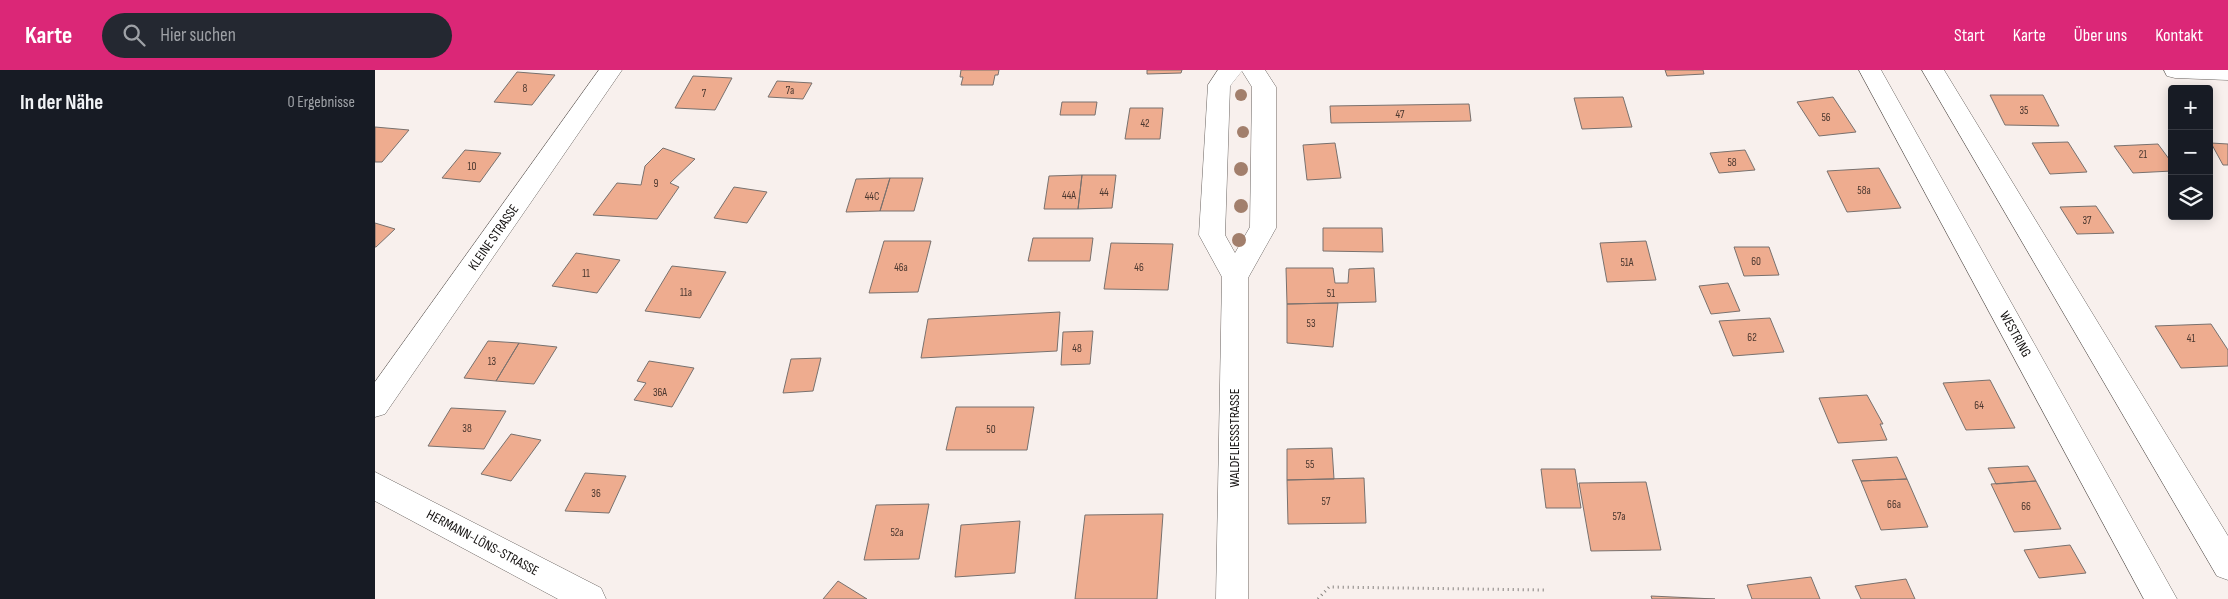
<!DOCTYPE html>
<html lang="de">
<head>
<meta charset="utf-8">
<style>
	body { margin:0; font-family:"Sofia Sans Condensed",sans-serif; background:#242831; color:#f1f3f6 }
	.controls { position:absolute; right:15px; top:15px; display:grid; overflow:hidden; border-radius:5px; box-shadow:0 2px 12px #0003 }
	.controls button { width:45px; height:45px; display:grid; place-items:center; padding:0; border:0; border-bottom:1px solid #363941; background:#171b24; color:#f1f3f6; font:25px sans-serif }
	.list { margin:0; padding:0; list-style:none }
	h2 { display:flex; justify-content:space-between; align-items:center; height:65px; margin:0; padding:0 20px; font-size:21px }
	h2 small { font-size:16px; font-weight:400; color:#9ea1a6 }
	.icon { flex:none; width:28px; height:28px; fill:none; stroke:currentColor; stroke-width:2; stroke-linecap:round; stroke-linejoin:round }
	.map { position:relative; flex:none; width:1853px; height:529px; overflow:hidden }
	header { display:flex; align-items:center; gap:30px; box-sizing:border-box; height:70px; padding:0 25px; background:#db2777; color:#fff }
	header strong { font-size:24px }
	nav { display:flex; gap:28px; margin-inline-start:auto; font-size:18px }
	.search { width:350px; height:45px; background:#242831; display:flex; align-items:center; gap:12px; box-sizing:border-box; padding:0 18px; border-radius:28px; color:#9ea1a6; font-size:19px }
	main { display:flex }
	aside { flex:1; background:#171b24 }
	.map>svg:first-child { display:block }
	.building { fill:#eeac8f; stroke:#78716e }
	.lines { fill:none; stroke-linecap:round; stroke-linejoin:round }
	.minor-casing { stroke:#6c6663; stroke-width:1 }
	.path { stroke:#85807e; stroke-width:3; stroke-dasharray:1 4; stroke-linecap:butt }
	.minor { fill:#fff; fill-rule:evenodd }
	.tree { fill:#a27f6c }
	.labels { text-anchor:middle; stroke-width:4; stroke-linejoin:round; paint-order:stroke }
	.number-label { font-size:11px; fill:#4a372f }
	.street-label { font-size:14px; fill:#13100f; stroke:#fff }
</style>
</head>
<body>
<header>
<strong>Karte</strong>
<div class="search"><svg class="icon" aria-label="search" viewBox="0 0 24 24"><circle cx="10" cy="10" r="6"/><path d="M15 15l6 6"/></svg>Hier suchen</div>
<nav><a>Start</a><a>Karte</a><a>Über uns</a><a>Kontakt</a></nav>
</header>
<main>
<aside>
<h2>In der Nähe<small>0 Ergebnisse</small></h2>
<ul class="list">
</ul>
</aside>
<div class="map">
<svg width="1853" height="529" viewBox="0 0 1853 529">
	<rect width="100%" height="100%" fill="#f8f0ed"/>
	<path class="building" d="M586,0H624L623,5H620L618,15H586L588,7H585Z
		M772,0H807L806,3L772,4Z
		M1290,0H1328L1329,4L1292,6Z
		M142,2L180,5L157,35L119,32Z
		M318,6L357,8L340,40L300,38Z
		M402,11L437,13L428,29L393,27Z
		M1615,25H1668L1684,56L1630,55Z
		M1248,27L1257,57L1207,59L1199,28Z
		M1458,27L1481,62L1444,66L1422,32Z
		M687,32H722L720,45H685Z
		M1094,34L1096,51L956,53L955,36Z
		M755,38H788L785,69H750Z
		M0,57L34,60L7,92H0Z
		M1693,72L1712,102L1675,104L1657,73Z
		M960,73L966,108L932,110L928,75Z
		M1836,73L1853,74V95H1848Z
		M1783,74L1797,93V101L1758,103L1739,76Z
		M288,78L320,89L295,113L304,117L282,149L218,145L242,113L266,115L270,96Z
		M90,80L126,83L105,112L67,108Z
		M1370,80L1380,100L1344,103L1335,83Z
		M1504,98L1526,138L1472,142L1452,101Z
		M707,105H741L737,138L703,139Z
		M707,105L703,139H669L674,106Z
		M515,108L505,141L471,142L481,109Z
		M515,108H548L539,141H505Z
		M359,117L392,122L372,153L339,148Z
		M1721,136L1739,163L1702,164L1685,137Z
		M0,153L20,159L1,177H0Z
		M948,158H1007L1008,182L948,181Z
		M658,168H718L715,191H653Z
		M509,171H556L543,222L494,223Z
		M1271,171L1281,210L1232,212L1225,173Z
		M736,173L798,174L793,220L729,219Z
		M1359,177H1394L1404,205L1369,206Z
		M201,183L245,190L222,223L177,216Z
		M297,196L351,202L325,248L270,241Z
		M911,198H958L960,213H973L974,199L999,198L1001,232L912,234Z
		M1353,213L1365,241L1336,244L1324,216Z
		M963,233L958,277L912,273V234Z
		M685,242L682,281L546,288L553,249Z
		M1395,248L1409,282L1358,286L1344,251Z
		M1836,254L1853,280V296L1806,298L1780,256Z
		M718,261L715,294L686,295L688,262Z
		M113,271L144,273L121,311L89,308Z
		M144,273L182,277L159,314L121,311Z
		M446,288L438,321L408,323L416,289Z
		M274,291L319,298L297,337L259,330L271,313L262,311Z
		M1615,310L1640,358L1591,360L1568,313Z
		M1492,325L1508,354H1505L1512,370L1463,373L1444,328Z
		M581,337H659L652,380H571Z
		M76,338L131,341L109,379L53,376Z
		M136,364L166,370L136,411L106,404Z
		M957,378L959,409L912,410V379Z
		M1522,387L1532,409L1486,411L1477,390Z
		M1653,396L1661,411L1621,414L1613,398Z
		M1166,399H1200L1206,438H1171Z
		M210,403L251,406L234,443L190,441Z
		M989,408L991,453L913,454L912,410Z
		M1532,409L1553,457L1506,460L1486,411Z
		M1661,411L1686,459L1639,462L1616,414Z
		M1271,412L1286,480L1216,481L1204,413Z
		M554,434L544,489L489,490L501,435Z
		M788,444L782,529H700L710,445Z
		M645,451L640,503L580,507L586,455Z
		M1695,475L1711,503L1664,508L1649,480Z
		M1436,507L1445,529H1377L1372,515Z
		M1531,509L1540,529H1486L1480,516Z
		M463,511L492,529H448Z
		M1276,526L1340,529H1277Z"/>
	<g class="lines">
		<defs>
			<path id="minor" d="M224,0H247L10,344L0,347V312Z
				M843,0H890L901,17V158L873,208V529H841L847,207L824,165L833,15ZM867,1L877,17L875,157L860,183L850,165L855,16Z
				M1484,0H1506L1802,529H1769Z
				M1547,0H1569L1853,466V510L1842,506Z
				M1789,0H1853V10L1800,8L1792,6Z
				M0,402L226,518L231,529H183L0,431Z"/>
		</defs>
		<use href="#minor" class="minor-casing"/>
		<path class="path" d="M943,529L954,517L1170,520"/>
		<use href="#minor" class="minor"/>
	</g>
	<g class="tree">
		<circle cx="866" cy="25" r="6"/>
		<circle cx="868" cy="62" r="6"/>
		<circle cx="866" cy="99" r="7"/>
		<circle cx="866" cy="136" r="7"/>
		<circle cx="864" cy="170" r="7"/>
	</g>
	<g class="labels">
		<g class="number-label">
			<text x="150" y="22">8</text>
			<text x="415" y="24">7a</text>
			<text x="329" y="27">7</text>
			<text x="1649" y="44">35</text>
			<text x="1025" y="48">47</text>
			<text x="1451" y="51">56</text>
			<text x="770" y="57">42</text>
			<text x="1768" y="88">21</text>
			<text x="1357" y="96">58</text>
			<text x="97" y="100">10</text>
			<text x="281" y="117">9</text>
			<text x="1489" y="124">58a</text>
			<text x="729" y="126">44</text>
			<text x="694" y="129">44A</text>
			<text x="497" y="130">44C</text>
			<text x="1712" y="154">37</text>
			<text x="1381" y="195">60</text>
			<text x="1252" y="196">51A</text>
			<text x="526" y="201">46a</text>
			<text x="764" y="201">46</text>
			<text x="211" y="207">11</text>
			<text x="311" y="226">11a</text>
			<text x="956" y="227">51</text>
			<text x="936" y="257">53</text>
			<text x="1377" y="271">62</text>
			<text x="1816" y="272">41</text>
			<text x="702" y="282">48</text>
			<text x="117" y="295">13</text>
			<text x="285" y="326">36A</text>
			<text x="1604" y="339">64</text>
			<text x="92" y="362">38</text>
			<text x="616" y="363">50</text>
			<text x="935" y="398">55</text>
			<text x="221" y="427">36</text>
			<text x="951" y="435">57</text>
			<text x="1519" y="438">66a</text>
			<text x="1651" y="440">66</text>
			<text x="1244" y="450">57a</text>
			<text x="522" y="466">52a</text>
		</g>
		<g class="street-label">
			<text transform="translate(118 167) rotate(-55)" y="5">KLEINE STRASSE</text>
			<text transform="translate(1641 264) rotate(61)" y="5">WESTRING</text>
			<text transform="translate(859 368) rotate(-90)" y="5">WALDFLIESSSTRASSE</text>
			<text transform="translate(108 472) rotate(28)" y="5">HERMANN-LÖNS-STRASSE</text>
		</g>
	</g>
</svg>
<div class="controls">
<button>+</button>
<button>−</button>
<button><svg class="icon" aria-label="layers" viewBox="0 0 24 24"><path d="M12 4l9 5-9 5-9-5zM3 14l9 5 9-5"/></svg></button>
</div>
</div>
</main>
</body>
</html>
